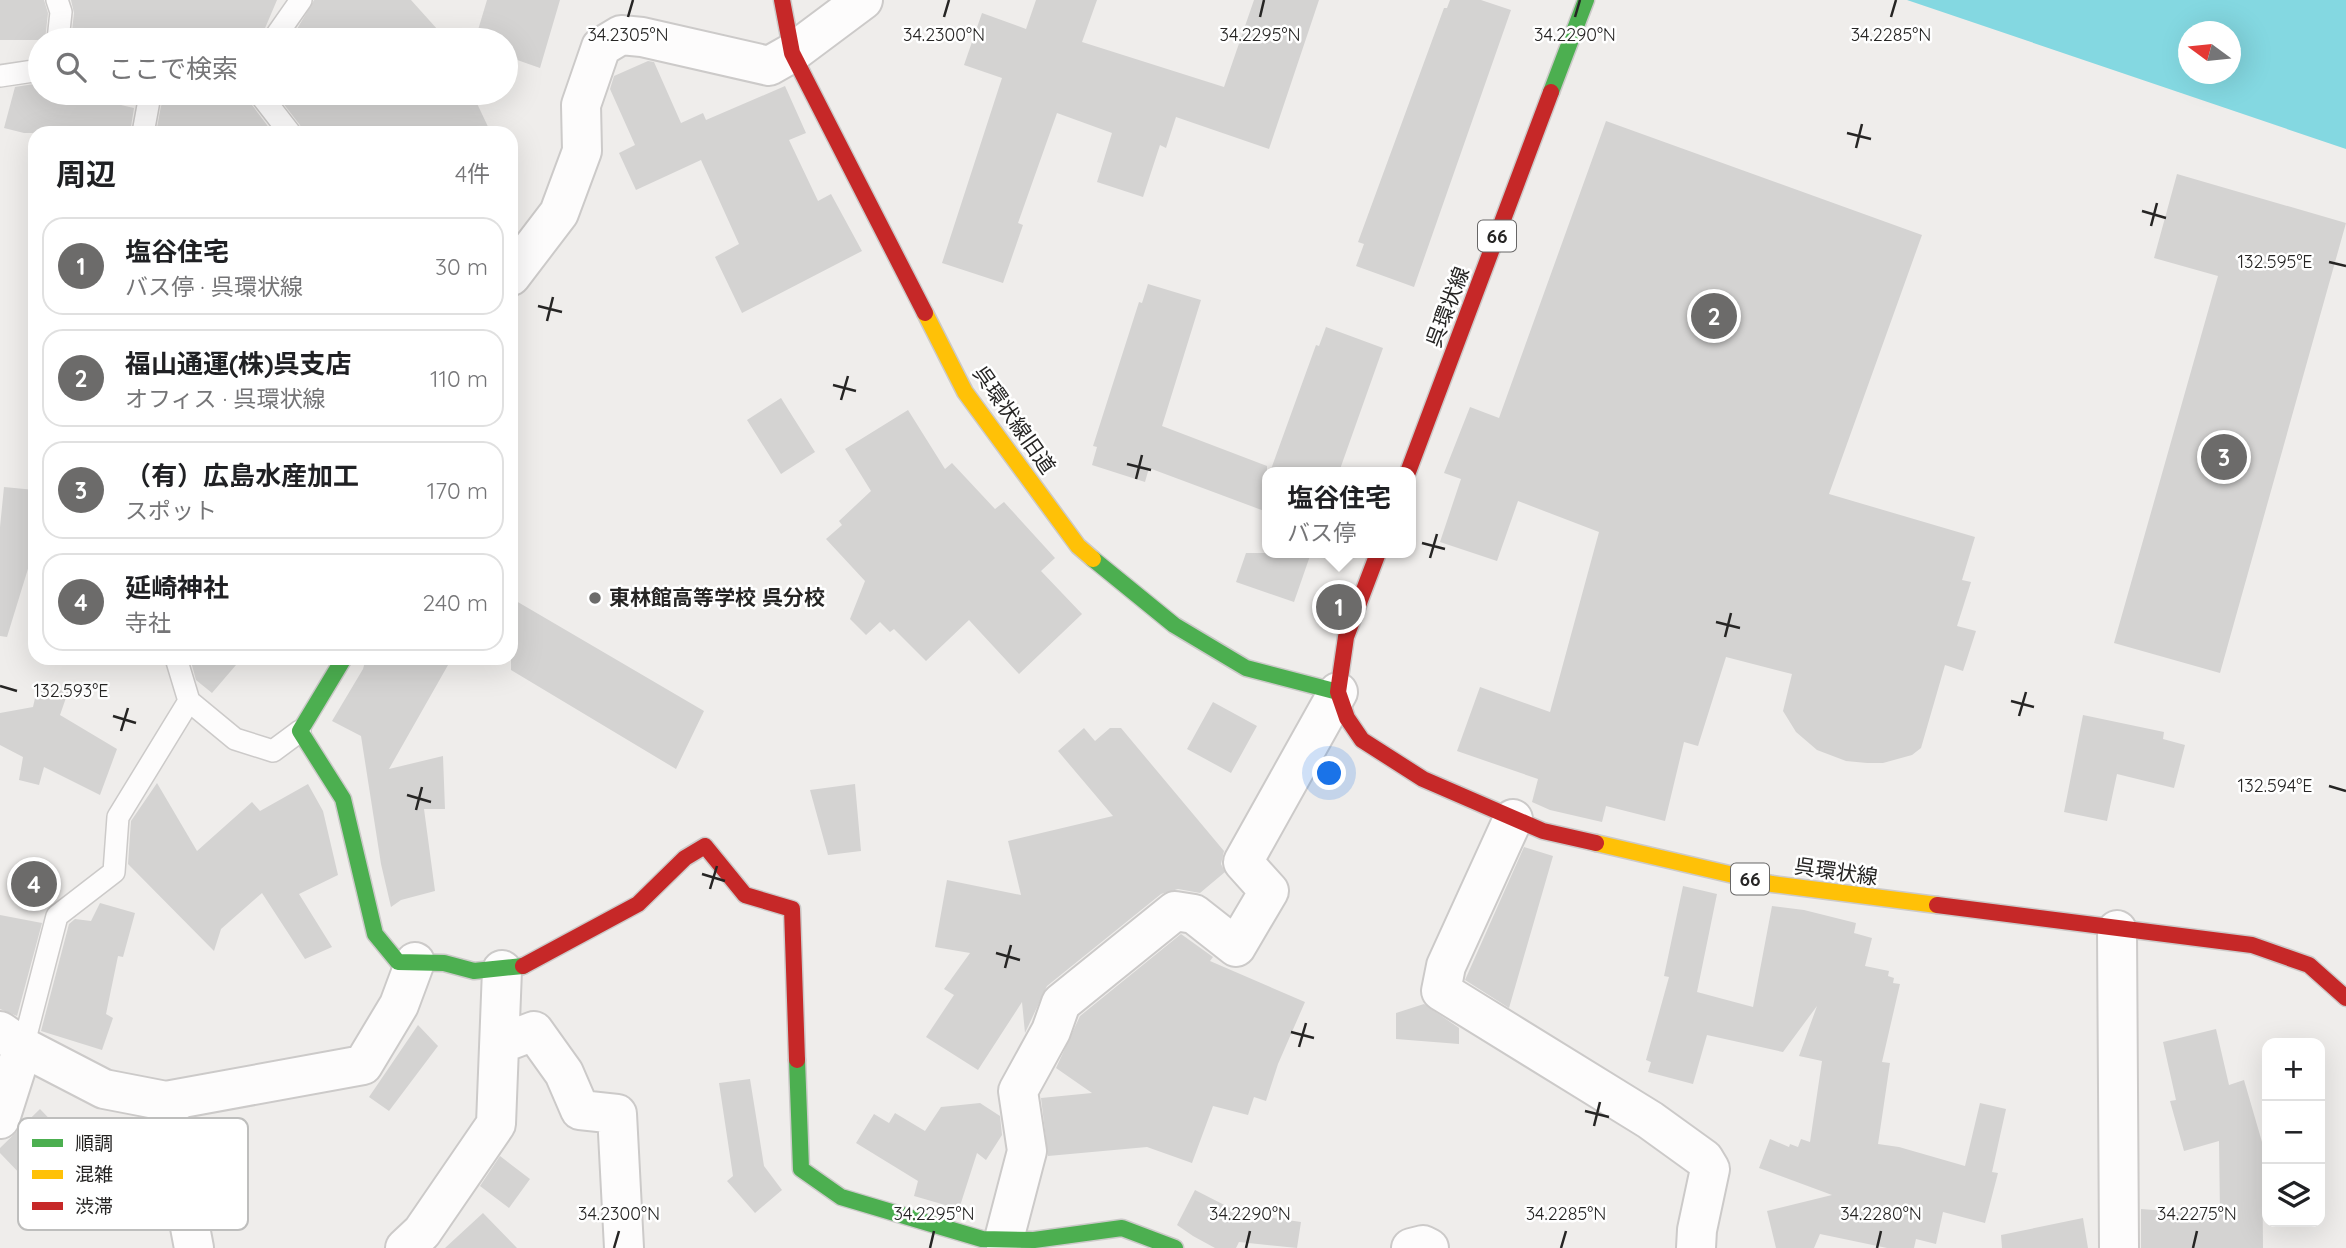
<!DOCTYPE html>
<html lang="ja">
<head>
<meta charset="utf-8">
<style>
	body { margin:0; font-family:Quicksand,"Noto Sans JP",sans-serif; background:#f2f2f2; color:#202124 }
	.controls { position:absolute; right:21px; bottom:21px; display:grid; overflow:hidden; border-radius:14px; box-shadow:0 7px 28px #0002 }
	.controls button { width:63px; height:63px; display:grid; place-items:center; padding:0; border:0; border-bottom:2px solid #e0e0e0; background:#fff; color:#202124; font:35px sans-serif }
	.compass { position:absolute; left:2178px; top:21px; width:63px; height:63px; border-radius:50%; background:#fff; box-shadow:0 7px 28px #0002; rotate:285deg }
	.you { position:absolute; left:1330px; top:774px; width:24px; height:24px; margin:-18px; border:5px solid #fff; border-radius:50%; background:#1a73e8; box-shadow:0 0 0 10px #1a73e833 }
	.badge { display:grid; place-items:center; width:46px; height:46px; border-radius:50%; background:#6c6b6a; color:#fff; font-size:23px; font-weight:700 }
	.pin { position:absolute; translate:-50% -50%; border:4px solid #fff; box-shadow:0 2px 7px #0006 }
	.popup { position:absolute; left:1262px; top:467px; width:154px; height:91px; box-sizing:border-box; display:grid; place-content:center; border-radius:14px; background:#fff; filter:drop-shadow(0 2px 5px #0005); font-size:23px; white-space:nowrap; color:#757577 }
	.popup b { font-size:26px; color:#202124 }
	.popup::after { content:''; position:absolute; left:50%; top:100%; margin-left:-14px; border:14px solid transparent; border-top-color:#fff }
	.list { margin:0; padding:0; list-style:none }
	h2 { display:flex; justify-content:space-between; align-items:center; height:91px; margin:0; padding:0 28px; font-size:30px }
	h2 small { font-size:23px; font-weight:400; color:#757577 }
	.list li { display:grid; grid-template-columns:46px 1fr auto; gap:21px; align-items:center; box-sizing:border-box; height:98px; margin:0 14px 14px; padding:0 14px; border:2px solid #e0e0e0; border-radius:21px }
	.list b { display:block; font-size:26px; white-space:nowrap }
	.list p { margin:0; font-size:23px; white-space:nowrap; color:#757577 }
	.list em { font-size:23px; font-style:normal; color:#757577 }
	.icon { flex:none; width:38px; height:38px; fill:none; stroke:currentColor; stroke-width:2; stroke-linecap:round; stroke-linejoin:round }
	.map { position:relative; flex:none; width:2346px; height:1248px; overflow:hidden }
	.search { position:absolute; background:#fff; box-shadow:0 7px 28px #0002; left:28px; top:28px; width:490px; height:77px; display:flex; align-items:center; gap:18px; box-sizing:border-box; padding:0 24px; border-radius:38px; color:#757577; font-size:26px }
	.panel { position:absolute; background:#fff; box-shadow:0 7px 28px #0002; left:28px; top:126px; width:490px; height:539px; border-radius:21px }
	.map>svg:first-child { display:block }
	.water { fill:#84d8e1; fill-rule:evenodd }
	.building { fill:#d4d3d2 }
	.lines { fill:none; stroke-linecap:round; stroke-linejoin:round }
	.lane-casing { stroke:#cccac9; stroke-width:24 }
	.street-casing { stroke:#cccac9; stroke-width:42 }
	.fast-casing { stroke:#cccac9; stroke-width:19 }
	.slow-casing { stroke:#cccac9; stroke-width:19 }
	.jam-casing { stroke:#cccac9; stroke-width:19 }
	.lane { stroke:#fdfcfc; stroke-width:21 }
	.street { stroke:#fdfcfc; stroke-width:38 }
	.fast { stroke:#4caf50; stroke-width:16 }
	.slow { stroke:#ffc107; stroke-width:16 }
	.jam { stroke:#c62828; stroke-width:16 }
	.ticks { fill:none; stroke:#262524; stroke-width:2.5 }
	.poi-dot { fill:#6c6b6a; stroke:#fff; stroke-width:2.5 }
	.labels { text-anchor:middle; stroke-width:5; stroke-linejoin:round; paint-order:stroke }
	.shield { fill:#fff; stroke:#676666; stroke-width:2 }
	.shield-label { font-size:19px; font-weight:bold; fill:#262524 }
	.street-label { font-size:21px; fill:#262524; stroke:#fff }
	.poi-label { font-size:21px; font-weight:bold; fill:#262524; stroke:#fff; text-anchor:start }
	.key { fill:#fff; stroke:#bebebd; stroke-width:2 }
	.key-label { font-size:19px; fill:#262524 }
	.ticks-label { font-size:18px; text-anchor:middle; fill:#262524; stroke:#fff; stroke-width:5; stroke-linejoin:round; paint-order:stroke }
</style>
</head>
<body>
<div class="map">
<svg width="2346" height="1248" viewBox="0 0 2346 1248">
	<rect width="100%" height="100%" fill="#efedeb"/>
	<path class="water" d="M1907,0H2346V149ZM2188,32H2230V74H2188Z"/>
	<path class="building" d="M0,0H44L48,13L45,40H0Z
		M71,0H277L260,40H71L74,13Z
		M314,0H411L447,40H302L297,29Z
		M487,0H560L540,68L506,56V40H475Z
		M1036,0H1097L1082,42L1224,87L1254,0H1319L1269,149L1176,117L1166,148L1160,145L1143,197L1097,182L1112,133L1057,113L1018,223L1023,225L1003,283L942,263L1002,78L964,65L982,13L1026,29Z
		M1450,0H1481L1511,10L1414,287L1356,266L1364,244L1358,242L1444,8H1447Z
		M648,61L654,62L681,123L703,113L706,120L785,86L806,133L789,140L818,201L831,194L862,251L742,313L715,257L739,244L701,160L636,190L619,153L635,145L610,89L614,76Z
		M34,84L40,86V93H69L134,108L130,133H24L4,128L15,87Z
		M168,93H246L249,101L273,133H156L161,106Z
		M275,93H472L491,133H303L300,125Z
		M1606,121L1922,235L1829,494L1975,537L1962,580L1971,582L1957,626L1976,631L1963,671L1945,665L1921,748L1912,755L1883,763H1867L1846,761L1817,750L1796,732L1783,711L1792,674L1726,657L1698,746L1684,742L1665,821L1606,806L1602,822L1550,810L1532,802L1538,779L1457,751L1480,687L1550,712L1599,532L1518,501L1497,561L1440,542L1461,479L1444,473L1470,407L1499,418Z
		M2177,174L2346,223L2220,673L2114,643L2218,276L2154,258Z
		M1148,284L1201,300L1162,426L1267,466V512L1149,468L1145,482L1092,465L1097,447L1093,446L1139,302L1142,303Z
		M1326,327L1383,348L1339,472H1270L1316,345L1319,346Z
		M781,398L815,452L781,474L747,420Z
		M908,410L945,469L952,463L995,509L1004,502L1055,558L1041,571L1082,614L1019,674L969,620L926,661L894,629L890,632L880,622L866,635L850,619L865,581L826,539L842,525L839,521L871,491L845,449Z
		M4,487L35,490V546L7,637L0,636V527Z
		M1246,553H1311L1294,602L1236,582Z
		M511,598L704,711L676,769L511,670Z
		M190,658H242L212,693L196,680Z
		M366,658H452L389,769L443,756L445,809H424L435,891L401,900L391,907L381,864L361,736L332,721L363,669Z
		M38,685L68,692L60,715L117,749L100,795L44,767L39,785L19,780L23,757L0,745V713L33,707Z
		M1213,702L1257,726L1231,773L1187,749Z
		M2083,715L2164,732L2163,739L2185,745L2174,788L2117,774L2107,821L2064,812Z
		M1084,728L1095,741L1110,728H1121L1224,851L1221,864L1225,872L1200,893L1178,889L1161,894L1047,986L1025,1033L1022,1002L978,1070L926,1037L954,995L944,989L970,953L935,947L947,880L1021,895L1008,841L1113,816L1058,751Z
		M157,783L197,851L252,802L260,811L308,784L323,811L338,875L299,894L332,947L305,959L262,893L221,929L214,951L128,864L131,821Z
		M855,784L861,851L828,855L810,790Z
		M1524,847L1553,856L1509,1008L1465,980Z
		M1683,886L1717,894L1697,992L1753,1007L1772,906L1804,910L1856,923L1854,933L1872,938L1865,966L1889,971L1888,976L1894,978L1893,983L1900,984L1882,1062L1890,1063L1878,1144L1899,1147L1965,1166L1980,1103L2006,1109L1992,1172L1998,1173L1985,1223L1943,1212L1936,1244L1916,1239L1914,1248H1887L1820,1234L1814,1248H1776L1767,1211L1832,1195L1759,1168L1770,1139L1789,1147L1790,1144L1798,1147L1801,1139L1810,1142L1822,1061L1799,1056L1817,1006L1783,1052L1707,1035L1693,1084L1648,1072L1651,1062L1646,1060L1669,977L1664,976Z
		M100,903L135,913L123,957L118,956L106,1014L113,1018L102,1050L41,1031L69,924L75,919L91,921Z
		M0,915L42,923L17,1016L0,1009Z
		M1181,934L1213,957L1210,961L1305,1002L1278,1064L1266,1101L1254,1097L1248,1115L1213,1106L1192,1163L1147,1147L1048,1156L1041,1098L1092,1093L1056,1068L1080,1016Z
		M1424,1004L1459,1028V1044L1396,1039V1013Z
		M418,1025L438,1046L389,1111L369,1097Z
		M2216,1029L2229,1085L2244,1080L2262,1142L2263,1248H2141V1209L2220,1215L2219,1141L2184,1151L2170,1101L2176,1100L2163,1042Z
		M750,1079L764,1166L782,1190L755,1213L727,1181L733,1176L719,1083Z
		M980,1103L1000,1116L1002,1135L986,1160L977,1153L959,1209L914,1196L918,1181L856,1143L874,1114L889,1123L895,1113L925,1131L941,1107Z
		M40,1109L90,1161L48,1203L0,1153V1148Z
		M500,1156L530,1179L509,1208L480,1186Z
		M1195,1190L1240,1213L1301,1222L1297,1248L1239,1242L1236,1248H1215L1193,1236L1177,1225Z
		M483,1213L517,1248H445Z
		M2083,1218L2088,1248H2002L2001,1235Z"/>
	<g class="lines">
		<defs>
			<path id="lane" d="M57,0L61,12L58,40
				M273,40L301,0
				M0,76L40,70
				M259,93L290,133
				M143,133L150,95L144,93
				M176,658L189,701L235,739L273,751L300,731
				M23,1047L57,916L114,872L118,817L189,701"/>
			<path id="street" d="M511,276L559,213L582,151L581,105L601,47L621,35L642,37L769,66L792,53L863,0
				M1513,819L1446,966L1441,991L1650,1120L1704,1159L1710,1169L1697,1230L1696,1248
				M2117,930L2119,1248
				M0,1031L23,1047L104,1089L166,1101L363,1065L399,1005L415,962
				M500,1044L534,1031L564,1073L580,1110L617,1114L624,1248
				M166,1101L194,1248
				M0,1119L23,1047
				M1004,1239L1027,1151L1018,1091L1051,1031L1061,1003L1175,911L1194,914L1236,947L1269,891L1243,862L1338,692
				M405,1248L422,1232L496,1124L502,970
				M1411,1248L1423,1245L1429,1248"/>
			<path id="fast" d="M1551,92L1586,0
				M1093,559L1174,625L1246,668L1338,692
				M344,658L300,731L343,799L375,934L398,962L444,963L474,971L523,966
				M797,1060L801,1169L841,1197L982,1239L1034,1240L1122,1228L1175,1248"/>
			<path id="slow" d="M925,313L965,392L1078,546L1093,559
				M1596,843L1772,884L1937,905"/>
			<path id="jam" d="M782,0L792,53L925,313
				M1408,472L1551,92
				M1378,553L1346,637L1338,692L1347,718L1362,740L1423,779L1543,831L1596,843
				M1937,905L2252,945L2309,965L2346,998
				M523,966L638,904L685,858L705,846L745,895L792,909L797,1060"/>
		</defs>
		<use href="#lane" class="lane-casing"/>
		<use href="#street" class="street-casing"/>
		<use href="#fast" class="fast-casing"/>
		<use href="#slow" class="slow-casing"/>
		<use href="#jam" class="jam-casing"/>
		<use href="#lane" class="lane"/>
		<use href="#street" class="street"/>
		<use href="#fast" class="fast"/>
		<use href="#slow" class="slow"/>
		<use href="#jam" class="jam"/>
	</g>
	<path class="ticks" d="M628,17L633,0M944,17L949,0M1260,17L1264,0M1575,17L1580,0M1891,17L1896,0M1847,133L1871,139M1856,148L1862,124M2142,211L2166,218M2151,226L2157,203M2329,262L2346,266M538,306L562,312M547,321L553,297M833,385L856,391M841,400L848,376M1127,464L1151,470M1136,479L1142,455M1422,543L1445,549M1430,558L1437,534M1716,622L1740,628M1725,637L1731,613M0,686L17,691M2011,701L2034,707M113,716L136,723M2019,716L2026,692M121,731L128,708M2329,786L2346,791M407,795L431,802M416,810L422,787M702,874L725,881M710,889L717,866M996,953L1020,960M1005,968L1011,945M1291,1032L1314,1038M1299,1047L1306,1023M1585,1111L1609,1117M1594,1126L1600,1102M614,1248L619,1231M930,1248L934,1231M1246,1248L1250,1231M1561,1248L1566,1231M1877,1248L1881,1231M2193,1248L2197,1231"/>
	<circle class="poi-dot" cx="595" cy="598" r="7"/>
	<g class="labels">
		<g class="shield">
			<rect x="1478" y="220.5" width="38" height="31" rx="5"/>
			<rect x="1731" y="863.5" width="38" height="31" rx="5"/>
		</g>
		<g class="shield-label">
			<text x="1497" y="243">66</text>
			<text x="1750" y="886">66</text>
		</g>
		<g class="street-label">
			<text transform="translate(1448 307) rotate(-69)" y="7">呉環状線</text>
			<text transform="translate(1014 420) rotate(55)" y="7">呉環状線旧道</text>
			<text transform="translate(1836 872) rotate(8)" y="7">呉環状線</text>
		</g>
		<g class="poi-label">
			<text x="609" y="605">東林館高等学校 呉分校</text>
		</g>
	</g>
	<rect x="18" y="1118" width="230" height="112" rx="10" class="key"/>
	<rect x="32" y="1139" width="31" height="8" fill="#4caf50"/>
	<rect x="32" y="1170" width="31" height="9" fill="#ffc107"/>
	<rect x="32" y="1202" width="31" height="8" fill="#c62828"/>
	<g class="key-label">
		<text x="75" y="1150">順調</text>
		<text x="75" y="1181">混雑</text>
		<text x="75" y="1213">渋滞</text>
	</g>
	<g class="ticks-label">
		<text x="1891" y="41">34.2285°N</text>
		<text x="628" y="41">34.2305°N</text>
		<text x="944" y="41">34.2300°N</text>
		<text x="1260" y="41">34.2295°N</text>
		<text x="1575" y="41">34.2290°N</text>
		<text x="2275" y="268">132.595°E</text>
		<text x="71" y="697">132.593°E</text>
		<text x="2275" y="792">132.594°E</text>
		<text x="619" y="1220">34.2300°N</text>
		<text x="934" y="1220">34.2295°N</text>
		<text x="1250" y="1220">34.2290°N</text>
		<text x="1566" y="1220">34.2285°N</text>
		<text x="1881" y="1220">34.2280°N</text>
		<text x="2197" y="1220">34.2275°N</text>
	</g>
</svg>
<div class="controls">
<button>+</button>
<button>−</button>
<button><svg class="icon" aria-label="layers" viewBox="0 0 24 24"><path d="M12 4l9 5-9 5-9-5zM3 14l9 5 9-5"/></svg></button>
</div>
<svg class="compass" viewBox="-18 -18 36 36"><path d="M0-13l5 13h-10z" fill="#e53935"/><path d="M0 13l5-13h-10z" fill="#757577"/></svg>
<div class="you"></div>
<div class="pin badge" style="left:1339px;top:607px">1</div>
<div class="popup"><b>塩谷住宅</b>バス停</div>
<div class="pin badge" style="left:1714px;top:316px">2</div>
<div class="pin badge" style="left:2224px;top:457px">3</div>
<div class="pin badge" style="left:34px;top:884px">4</div>
<div class="search"><svg class="icon" aria-label="search" viewBox="0 0 24 24"><circle cx="10" cy="10" r="6"/><path d="M15 15l6 6"/></svg>ここで検索</div>
<section class="panel">
<h2>周辺<small>4件</small></h2>
<ul class="list">
<li><span class="badge">1</span><div><b>塩谷住宅</b><p>バス停 · 呉環状線</p></div><em>30 m</em></li>
<li><span class="badge">2</span><div><b>福山通運(株)呉支店</b><p>オフィス · 呉環状線</p></div><em>110 m</em></li>
<li><span class="badge">3</span><div><b>（有）広島水産加工</b><p>スポット</p></div><em>170 m</em></li>
<li><span class="badge">4</span><div><b>延崎神社</b><p>寺社</p></div><em>240 m</em></li>
</ul>
</section>
</div>
</body>
</html>
